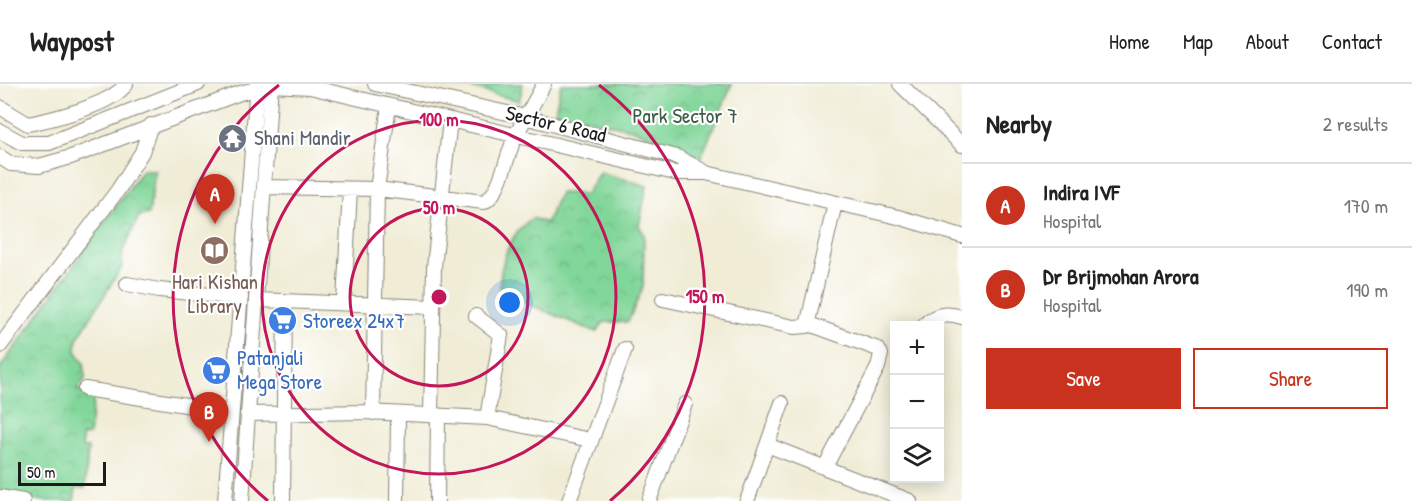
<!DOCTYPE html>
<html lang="en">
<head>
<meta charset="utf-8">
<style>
	body { margin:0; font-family:"Patrick Hand",sans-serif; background:#f2f2f2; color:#222 }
	.controls { position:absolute; right:18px; bottom:18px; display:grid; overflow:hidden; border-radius:0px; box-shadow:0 3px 15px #0003 }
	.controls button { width:54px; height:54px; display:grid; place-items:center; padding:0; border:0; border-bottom:2px solid #e0e0e0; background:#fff; color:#222; font:30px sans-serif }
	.scale { position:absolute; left:18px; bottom:15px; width:88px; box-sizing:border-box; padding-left:6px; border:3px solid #1c1c1c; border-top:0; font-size:16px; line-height:21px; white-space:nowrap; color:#1c1c1c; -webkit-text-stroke:4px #fff; paint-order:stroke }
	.you { position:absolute; left:510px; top:219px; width:21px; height:21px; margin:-15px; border:4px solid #fff; border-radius:50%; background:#1a73e8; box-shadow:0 0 0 9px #1a73e833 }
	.badge { display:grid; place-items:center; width:39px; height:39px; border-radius:50%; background:#c8321e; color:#fff; font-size:20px; font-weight:700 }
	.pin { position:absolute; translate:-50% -50px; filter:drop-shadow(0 2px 3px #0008) }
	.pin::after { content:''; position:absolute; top:32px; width:21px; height:18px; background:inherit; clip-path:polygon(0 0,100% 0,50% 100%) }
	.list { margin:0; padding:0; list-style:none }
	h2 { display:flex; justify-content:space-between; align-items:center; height:78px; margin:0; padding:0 24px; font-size:26px }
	h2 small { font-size:20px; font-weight:400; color:#767676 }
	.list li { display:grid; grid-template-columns:39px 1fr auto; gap:18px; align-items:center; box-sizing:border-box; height:84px; padding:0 24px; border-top:2px solid #e0e0e0 }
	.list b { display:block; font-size:22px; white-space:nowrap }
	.list p { margin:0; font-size:20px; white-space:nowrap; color:#767676 }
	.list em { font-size:20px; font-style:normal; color:#767676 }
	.actions { display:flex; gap:12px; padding:18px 24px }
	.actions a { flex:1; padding:14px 0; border:2px solid #c8321e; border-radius:0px; text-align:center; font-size:21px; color:#c8321e }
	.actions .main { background:#c8321e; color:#fff }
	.icon { flex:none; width:33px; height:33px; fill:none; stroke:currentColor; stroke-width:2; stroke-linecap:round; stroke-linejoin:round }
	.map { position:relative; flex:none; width:962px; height:417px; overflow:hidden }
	header { display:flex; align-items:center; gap:36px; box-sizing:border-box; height:84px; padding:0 30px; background:#fff; border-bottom:2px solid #e0e0e0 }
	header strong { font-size:28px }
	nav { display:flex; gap:33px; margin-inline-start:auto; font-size:21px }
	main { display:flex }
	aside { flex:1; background:#fff }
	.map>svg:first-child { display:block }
	.park { fill:url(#park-crowns); stroke:#4e795b; stroke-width:1.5 }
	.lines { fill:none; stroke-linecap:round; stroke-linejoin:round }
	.minor-casing { stroke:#868478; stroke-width:16 }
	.minor { stroke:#fff; stroke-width:14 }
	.ring { fill:none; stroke:#c2185b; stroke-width:3 }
	.labels { text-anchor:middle; stroke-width:4.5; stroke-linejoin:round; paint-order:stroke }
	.park-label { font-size:21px; fill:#3f5d48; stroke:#fff }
	.street-label { font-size:21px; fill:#1c1c1c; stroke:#fff }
	.worship-label { font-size:21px; fill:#5b616d; stroke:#fff; text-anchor:start }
	.education-label { font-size:21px; fill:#785e54; stroke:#fff }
	.shop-label { font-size:21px; fill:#366cbe; stroke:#fff; text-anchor:start }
	.centre { fill:#c2185b; stroke:#fff; stroke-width:3 }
	.ring-label { font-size:18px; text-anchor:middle; font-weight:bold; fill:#c2185b; stroke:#fff; stroke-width:4.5; stroke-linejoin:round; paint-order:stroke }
</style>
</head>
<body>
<header>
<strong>Waypost</strong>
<nav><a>Home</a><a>Map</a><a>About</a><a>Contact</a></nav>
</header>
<main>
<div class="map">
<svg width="962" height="417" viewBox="0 0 962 417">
	<defs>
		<pattern id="park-crowns" width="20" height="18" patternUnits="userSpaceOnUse" patternTransform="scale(1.5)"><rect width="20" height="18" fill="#81d69a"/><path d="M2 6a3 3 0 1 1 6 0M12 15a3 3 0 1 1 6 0" fill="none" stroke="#6fb784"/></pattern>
	</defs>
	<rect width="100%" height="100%" fill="#fff"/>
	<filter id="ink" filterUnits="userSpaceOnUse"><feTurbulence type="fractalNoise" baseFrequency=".0167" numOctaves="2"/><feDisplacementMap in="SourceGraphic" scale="12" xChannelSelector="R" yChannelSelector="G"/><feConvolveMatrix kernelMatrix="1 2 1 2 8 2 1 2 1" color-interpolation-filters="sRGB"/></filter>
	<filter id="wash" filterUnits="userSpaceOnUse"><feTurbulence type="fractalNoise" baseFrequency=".008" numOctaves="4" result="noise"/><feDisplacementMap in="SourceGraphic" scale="24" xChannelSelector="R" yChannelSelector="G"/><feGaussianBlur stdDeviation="1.35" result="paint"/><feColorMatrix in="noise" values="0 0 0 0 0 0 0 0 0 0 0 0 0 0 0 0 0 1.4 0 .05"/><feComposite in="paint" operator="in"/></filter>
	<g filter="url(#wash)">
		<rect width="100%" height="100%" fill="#f0ecd5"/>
		<path class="park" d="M457,0H523L519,17Z
			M561,0H732L701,73L632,45L555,28Z
			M142,86H155L149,130L139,132L122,169V183L77,255L76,267L84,279L85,295L77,306L94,311L89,351L82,352V364H88L85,404H76L74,417H43L0,411V284Z
			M600,88L647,102L639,142L644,150L643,203L628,238H604L596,248L516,215L506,221C493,202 504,169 515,151C519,145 526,139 532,134L546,139L560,109L586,110Z"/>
	</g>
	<g filter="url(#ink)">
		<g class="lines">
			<defs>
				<path id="minor" d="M375,0L521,32L677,73L705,88
					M900,0L962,61
					M0,23L28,40C52,35 112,21 126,0
					M0,47L22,59H49L198,0
					M0,73L11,80L39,82L71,73L240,9L271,1L310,3L675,89H706L898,133L962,152
					M266,103L377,105L484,118C501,110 507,68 516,51C525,34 535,17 544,0
					M127,200L159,206L241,214
					M663,215L794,243L807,242L835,119
					M257,216L433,223
					M344,219L350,105
					M476,232L501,251L487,334
					M809,240L878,265L881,270L878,283L825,383
					M923,242C935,230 946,228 962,233
					M0,262L118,106L142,68L151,41
					M85,305L230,328
					M373,329L377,105L389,22
					M247,330L367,328L487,334L590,356
					M431,331L434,183L450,36
					M767,361L910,417
					M0,413L23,417
					M225,417L257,0
					M242,417L271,0
					M283,417L285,217
					M397,417L398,330
					M437,417L438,331
					M569,417L625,265
					M649,417L685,320
					M747,417L782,319"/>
			</defs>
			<use href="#minor" class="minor-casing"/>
			<use href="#minor" class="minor"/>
		</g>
	</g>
	<g class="ring">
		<circle cx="439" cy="213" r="89"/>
		<circle cx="439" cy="213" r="177"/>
		<path d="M268 417A266 266 0 0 1 279 1M599 1A266 266 0 0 1 610 417"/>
	</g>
	<defs>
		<symbol id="temple-disc" viewBox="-11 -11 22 22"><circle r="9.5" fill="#6b7280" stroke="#fff"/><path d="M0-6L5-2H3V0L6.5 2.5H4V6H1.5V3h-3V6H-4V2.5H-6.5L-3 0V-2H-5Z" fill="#fff"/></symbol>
		<symbol id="library-disc" viewBox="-11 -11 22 22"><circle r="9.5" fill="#8d6e63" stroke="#fff"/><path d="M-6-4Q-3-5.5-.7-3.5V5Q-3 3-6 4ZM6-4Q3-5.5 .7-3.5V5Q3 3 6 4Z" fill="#fff"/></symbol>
		<symbol id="supermarket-disc" viewBox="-11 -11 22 22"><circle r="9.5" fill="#3f7fe0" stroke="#fff"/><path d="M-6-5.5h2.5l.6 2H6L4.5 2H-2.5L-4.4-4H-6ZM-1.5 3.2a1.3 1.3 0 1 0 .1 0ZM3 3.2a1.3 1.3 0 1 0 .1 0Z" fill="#fff"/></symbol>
	</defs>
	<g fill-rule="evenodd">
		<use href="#temple-disc" x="216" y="38" width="33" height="33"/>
		<use href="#library-disc" x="198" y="150" width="33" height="33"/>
		<use href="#supermarket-disc" x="266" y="220" width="33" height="33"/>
		<use href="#supermarket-disc" x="200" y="270" width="33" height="33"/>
	</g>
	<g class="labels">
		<g class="park-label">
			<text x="685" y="39">Park Sector 7</text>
		</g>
		<g class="street-label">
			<text transform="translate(556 40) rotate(13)" y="7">Sector 6 Road</text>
		</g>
		<g class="worship-label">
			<text x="254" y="61">Shani Mandir</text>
		</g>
		<g class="education-label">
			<text x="215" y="205">Hari Kishan<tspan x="215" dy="24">Library</tspan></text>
		</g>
		<g class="shop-label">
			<text x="303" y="244">Storeex 24x7</text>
			<text x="237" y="281">Patanjali<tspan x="237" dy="24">Mega Store</tspan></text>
		</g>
	</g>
	<circle cx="439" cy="213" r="9" class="centre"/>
	<g class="ring-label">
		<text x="439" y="42">100 m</text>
		<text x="439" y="130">50 m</text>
		<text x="705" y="219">150 m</text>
	</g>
</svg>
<div class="controls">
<button>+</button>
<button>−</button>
<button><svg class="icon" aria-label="layers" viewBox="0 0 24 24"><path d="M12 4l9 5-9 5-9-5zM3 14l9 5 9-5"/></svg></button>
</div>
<div class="scale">50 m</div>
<div class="you"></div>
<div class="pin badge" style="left:215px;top:140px">A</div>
<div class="pin badge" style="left:209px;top:358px">B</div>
</div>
<aside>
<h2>Nearby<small>2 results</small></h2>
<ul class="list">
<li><span class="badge">A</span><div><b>Indira IVF</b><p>Hospital</p></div><em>170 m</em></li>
<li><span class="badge">B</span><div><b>Dr Brijmohan Arora</b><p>Hospital</p></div><em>190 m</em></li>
</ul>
<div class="actions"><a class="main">Save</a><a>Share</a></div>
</aside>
</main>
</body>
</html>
